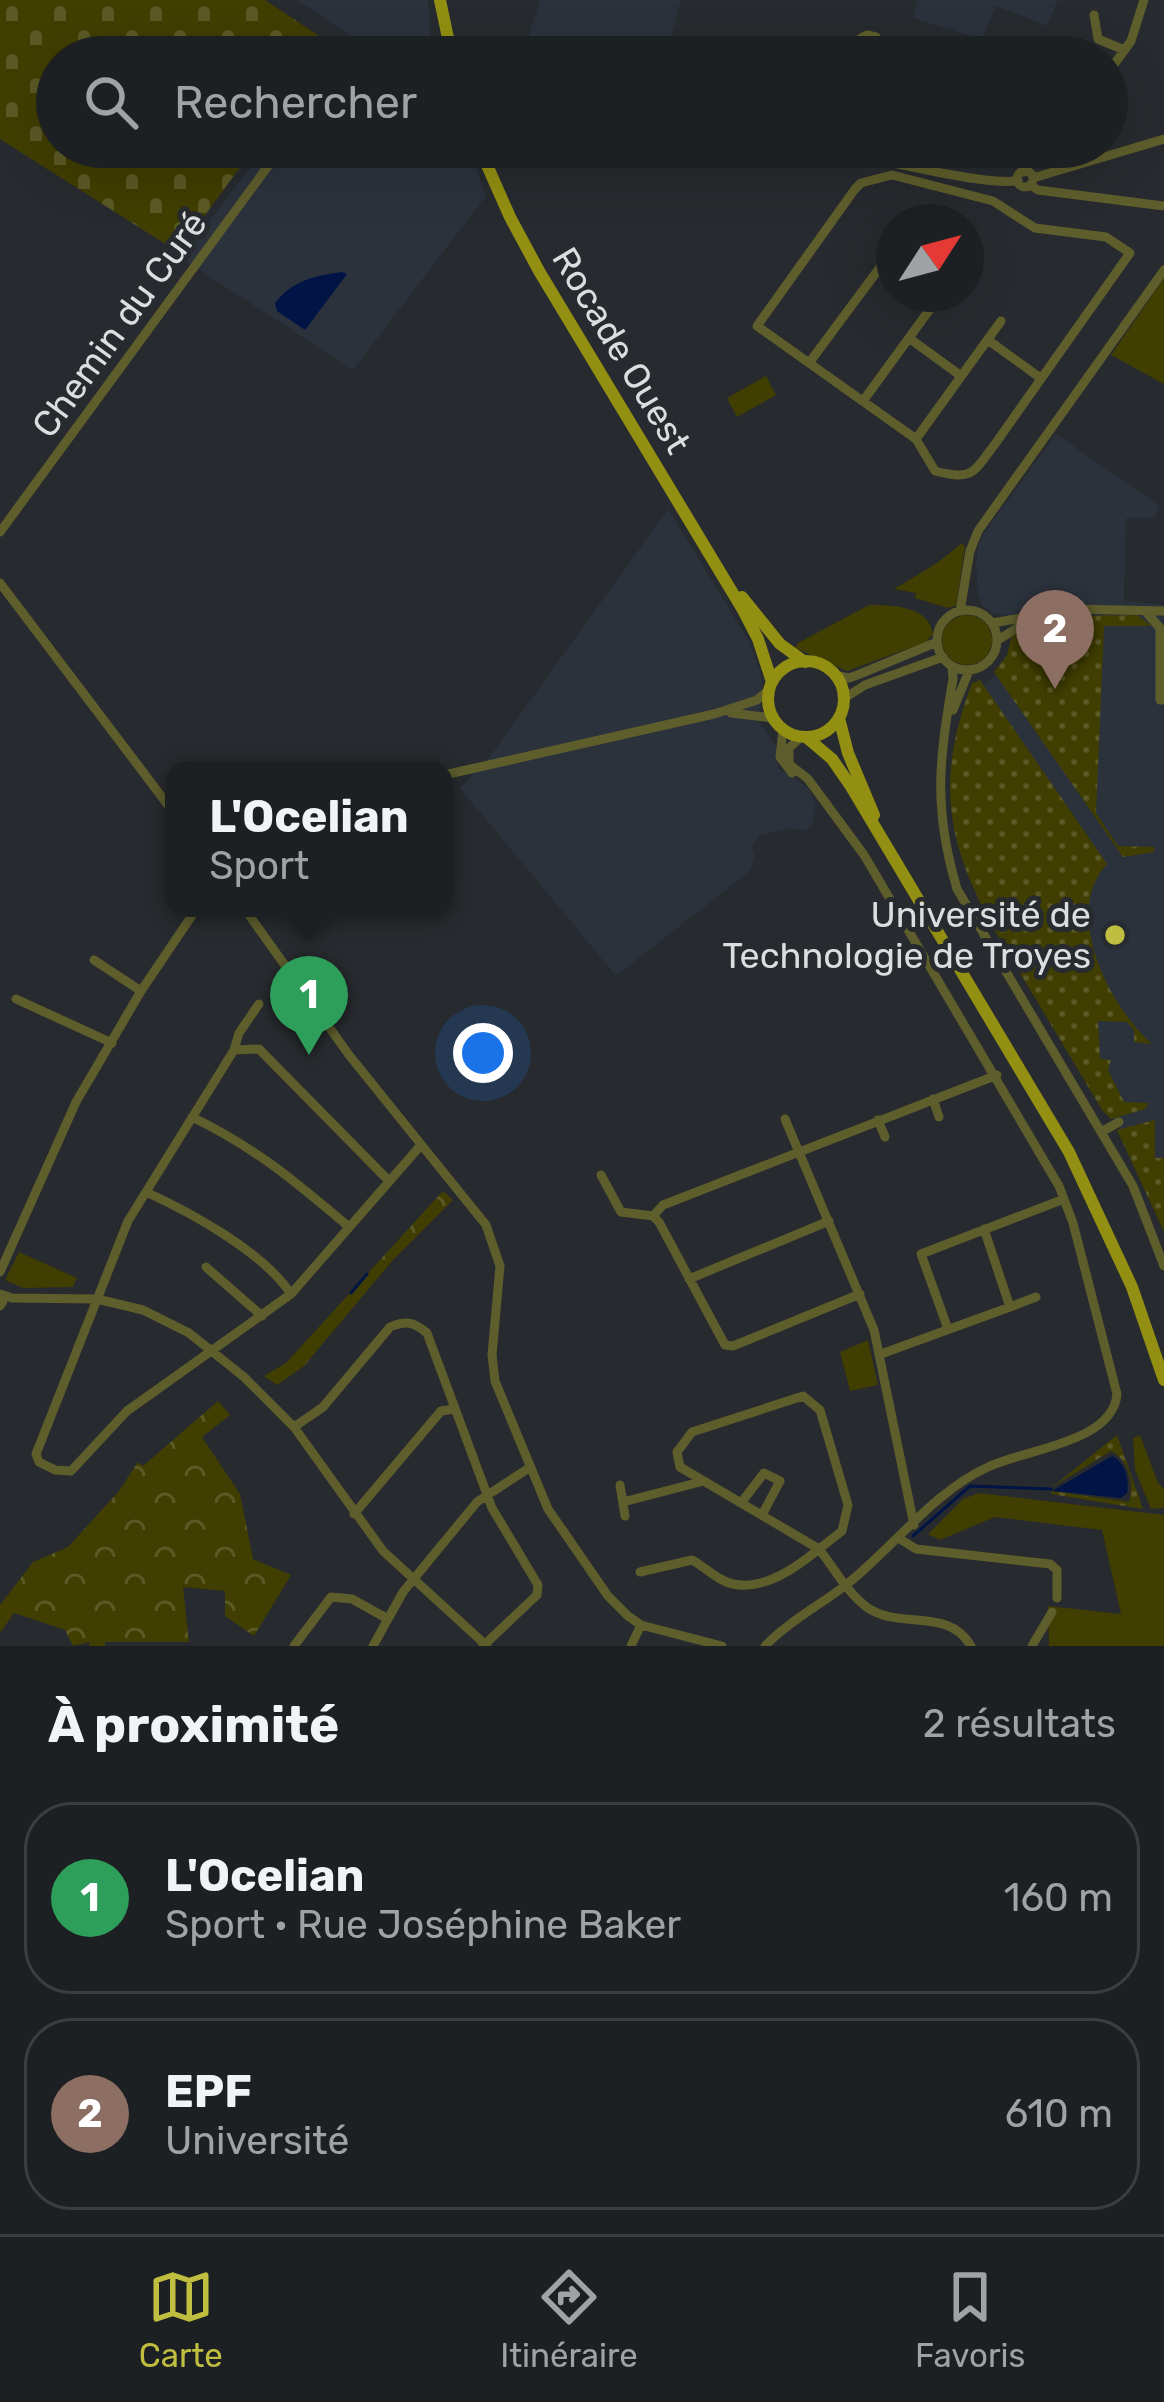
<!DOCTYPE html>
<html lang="fr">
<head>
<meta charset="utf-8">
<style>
	body { margin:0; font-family:Rubik,sans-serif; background:#2a2d2f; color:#f1f3f6 }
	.compass { position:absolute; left:876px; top:204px; width:108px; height:108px; border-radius:50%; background:#1d2022; box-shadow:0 12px 48px #0002; rotate:54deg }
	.you { position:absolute; left:483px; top:1053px; width:42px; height:42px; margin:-30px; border:9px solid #fff; border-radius:50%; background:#1a73e8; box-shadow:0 0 0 18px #1a73e833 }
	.badge { display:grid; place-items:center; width:78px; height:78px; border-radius:50%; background:#c0be41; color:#fff; font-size:39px; font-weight:700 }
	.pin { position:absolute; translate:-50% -99px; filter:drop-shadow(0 3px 6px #0008) }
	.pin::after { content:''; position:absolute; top:63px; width:42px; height:36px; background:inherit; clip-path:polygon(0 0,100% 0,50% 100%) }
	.popup { position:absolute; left:165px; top:761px; width:288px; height:156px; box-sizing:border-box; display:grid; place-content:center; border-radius:24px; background:#1d2022; filter:drop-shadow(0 3px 9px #0005); font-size:39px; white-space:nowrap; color:#a0a3a5 }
	.popup b { font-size:45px; color:#f1f3f6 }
	.popup::after { content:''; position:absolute; left:50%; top:100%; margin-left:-24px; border:24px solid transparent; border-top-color:#1d2022 }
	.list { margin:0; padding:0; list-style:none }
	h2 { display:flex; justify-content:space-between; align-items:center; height:156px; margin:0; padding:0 48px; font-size:51px }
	h2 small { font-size:39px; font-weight:400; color:#a0a3a5 }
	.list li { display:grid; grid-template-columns:78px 1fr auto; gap:36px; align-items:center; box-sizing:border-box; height:192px; margin:0 24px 24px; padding:0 24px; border:3px solid #3b3e40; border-radius:48px }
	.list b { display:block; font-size:45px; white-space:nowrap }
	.list p { margin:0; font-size:39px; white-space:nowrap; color:#a0a3a5 }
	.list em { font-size:39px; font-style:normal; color:#a0a3a5 }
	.icon { flex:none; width:66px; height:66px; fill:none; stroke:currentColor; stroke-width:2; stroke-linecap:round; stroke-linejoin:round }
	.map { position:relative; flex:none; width:1164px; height:1646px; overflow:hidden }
	.search { position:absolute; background:#1d2022; box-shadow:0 12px 48px #0002; left:36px; right:36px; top:36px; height:132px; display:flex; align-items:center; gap:30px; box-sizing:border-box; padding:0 42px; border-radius:66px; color:#a0a3a5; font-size:45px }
	.sheet { height:588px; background:#1d2022 }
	nav { display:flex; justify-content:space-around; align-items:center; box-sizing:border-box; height:168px; border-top:3px solid #3b3e40; background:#1d2022; font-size:33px; color:#a0a3a5 }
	nav a { display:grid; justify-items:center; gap:6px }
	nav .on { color:#c0be41 }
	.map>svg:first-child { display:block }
	.built { fill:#2c323c }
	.green { fill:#403e00 }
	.forest { fill:url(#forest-crowns) }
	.cemetery { fill:url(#cemetery-stones) }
	.park { fill:url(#park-dots) }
	.water { fill:#001545 }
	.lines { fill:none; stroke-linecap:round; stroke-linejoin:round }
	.stream { stroke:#001545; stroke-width:3 }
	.minor { stroke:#5e5d2c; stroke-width:9 }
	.major { stroke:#928f12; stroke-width:12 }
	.poi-dot { fill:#c0be41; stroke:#272a2e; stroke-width:4.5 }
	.labels { text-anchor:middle; stroke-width:10; stroke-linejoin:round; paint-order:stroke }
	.street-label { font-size:36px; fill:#dbdde0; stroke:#272a2e }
	.poi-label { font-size:36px; fill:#dbdde0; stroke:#272a2e; text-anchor:end }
</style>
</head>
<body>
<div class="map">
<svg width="1164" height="1646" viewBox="0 0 1164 1646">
	<defs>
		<pattern id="forest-crowns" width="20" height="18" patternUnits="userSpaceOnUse" patternTransform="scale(3)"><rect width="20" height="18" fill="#403e00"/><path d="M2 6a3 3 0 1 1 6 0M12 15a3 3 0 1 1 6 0" fill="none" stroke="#5b5925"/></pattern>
		<pattern id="cemetery-stones" width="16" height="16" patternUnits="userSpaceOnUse" patternTransform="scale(3)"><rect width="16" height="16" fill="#403e00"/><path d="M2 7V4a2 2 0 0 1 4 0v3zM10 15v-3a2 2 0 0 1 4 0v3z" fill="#5b5925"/></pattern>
		<pattern id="park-dots" width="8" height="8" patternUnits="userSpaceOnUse" patternTransform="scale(3)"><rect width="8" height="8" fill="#403e00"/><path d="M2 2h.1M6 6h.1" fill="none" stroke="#5b5925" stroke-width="1.8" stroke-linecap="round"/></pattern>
	</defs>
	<rect width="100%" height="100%" fill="#272a2e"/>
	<path class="built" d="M297,0H428L430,35L437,57H335L351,36Z
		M540,0H681L666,57H522Z
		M917,0H1058L1047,26L996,6L982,39L913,18Z
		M266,147H469L486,196L353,370L181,258Z
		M1056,434L1159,505L1155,518H1126L1124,601L1164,605V1221L1133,1151L979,894L976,690L1004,669L1019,636L1007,615L995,614L983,606L978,595L976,562L980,538Z
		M668,509L749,641L763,679L759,722L776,747L778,768L807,787L816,802L812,825L804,831L791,828L760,835L752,847L755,856L750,871L616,976L460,788L488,759Z"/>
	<path class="green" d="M1164,278V384L1111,355Z
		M766,376L776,395L737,417L727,398Z
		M962,543L965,547L956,606L948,608L915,598L916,593L894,589L937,563Z
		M869,605C893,605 929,606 933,634L926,642L847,671L795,648L798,643Z
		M942 640a25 25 0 1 1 50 0a25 25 0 1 1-50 0Z
		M19,1252L77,1278L73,1287L23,1288L5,1280Z
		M868,1340L878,1385L850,1391L840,1352Z
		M1140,1435L1158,1483L1164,1489V1508L1151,1509L1135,1470L1133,1438Z
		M979,1493L1164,1515V1646H1049L1048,1606L1121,1614L1102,1530L995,1517L940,1540L928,1534L963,1499Z"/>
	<path class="forest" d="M443,1191L453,1200L392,1261L304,1366L277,1385L264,1376L286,1363Z
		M218,1401L230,1415L202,1437L240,1494L253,1559L291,1575L254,1636L225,1616V1591L183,1587L189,1642H105V1646H90L89,1642L73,1646L65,1630L14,1613L0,1633V1605L33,1562L68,1547L119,1491L138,1462L143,1466Z"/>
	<path class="cemetery" d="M0,0H265L325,40L323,54L57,57V147H255L178,252L0,139Z"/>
	<path class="park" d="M1137,615L1152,626H1104L1096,813L1118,846L1154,847V852L1123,857L994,672L1007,655L1012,635C1051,612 1094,616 1137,615Z
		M980,680L1107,864C1061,913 1110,1007 1152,1044L1134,1042V1030L1127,1022L1098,1021L1100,1059L1111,1060L1108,1070L1124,1102L1149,1103L1145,1109L1111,1119L1102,1110C1074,1063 1046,1016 1017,968C956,867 927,801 972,683Z
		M1155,1120V1158H1164V1232L1117,1130Z
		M1117,1435L1143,1509L1051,1494L1052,1491L1129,1502C1135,1484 1128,1459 1111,1451L1051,1488Z"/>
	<path class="water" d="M342,272L347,274L305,330L277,311L275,303C293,280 314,276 342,272Z
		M1112,1456C1125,1462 1130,1480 1127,1493L1121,1498L1052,1491Z"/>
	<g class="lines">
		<path class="stream" d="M351,1293L367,1274
			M913,1536L970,1486L1051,1489"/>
		<path class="minor" d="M1094,15L1098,39L1124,50
			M858,54L861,38L867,35L876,37L873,51
			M858,57L869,50L893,57
			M1107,74L1131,41L1144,0
			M822,147C858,154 993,189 1018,180
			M1017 179a8 8 0 1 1 16 0a8 8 0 1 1-16 0Z
			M1024,172L1029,147
			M892,175L993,201L1035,228L1106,237L1130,253L995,444C973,473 973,481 935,471L916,439L757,326L855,189L861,183Z
			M1033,178L1164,139
			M1030,185L1038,190L1164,206
			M909,338L961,376
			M988,340L1039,377
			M809,363L884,262
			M863,401L941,294
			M916,439L1001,321
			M0,532L282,147
			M0,583L174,813
			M937 640a30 30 0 1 1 60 0a30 30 0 1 1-60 0Z
			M960,611L970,551L978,531L1164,270
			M1146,612L1160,628V700H1164
			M992,623L1074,609L1164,611
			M998,640L1028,621
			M952,666L953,679C939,761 933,808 957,889L1133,1186L1164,1266
			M834,675L849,678L860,674L937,642
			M843,699L865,685L943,657
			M953,710L969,671
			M731,713L773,718
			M783,730L780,757L792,773
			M444,775L714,714L757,700L769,690
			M244,908L349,1055L486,1225L500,1266L492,1355L495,1381L548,1509L608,1596L628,1616L641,1625L722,1646
			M94,960L141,991
			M16,999L112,1043
			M234,1050L239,1033L259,1004
			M933,1099L939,1117
			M192,1117C256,1148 296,1182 349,1227
			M785,1119L874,1330L914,1525
			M878,1120L885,1137
			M1101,1132L1119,1122
			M601,1175L621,1212L653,1216L659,1222L725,1345L733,1346L860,1294
			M389,1181L259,1049L234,1050L128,1221L36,1454L39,1462L55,1470L71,1471L127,1411L291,1294L421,1145
			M146,1192C192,1213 263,1252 291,1294
			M653,1216L663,1205L997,1075
			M206,1267L262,1316
			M0,1272L76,1102L141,991L197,908
			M689,1279L829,1221
			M0,1306L3,1301L0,1294L12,1298L97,1299L143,1310L189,1333L244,1377L294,1427L383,1551L487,1646
			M1010,1307L1036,1297
			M948,1329L921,1254L1064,1199
			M881,1354L1010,1307L984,1229
			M294,1427L323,1407L390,1327C406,1320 414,1322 427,1333L492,1508L538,1585L537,1595L483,1646
			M620,1485L625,1516
			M623,1502L704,1481
			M741,1503L764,1473L780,1481L762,1515
			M354,1514L441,1411L455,1409
			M900,1539L916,1549L1050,1564L1057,1570V1598
			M640,1572L692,1560C705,1567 718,1581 733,1584C764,1591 797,1567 819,1549L680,1467L677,1452L692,1432L803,1396L820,1410L848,1505L842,1531L819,1549C834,1568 848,1594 868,1608C901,1630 948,1607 971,1646
			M294,1646L331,1597L352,1599L388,1619
			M373,1646L403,1592L477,1502L529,1468
			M631,1646L641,1625
			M765,1646C788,1622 820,1605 846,1585C893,1548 933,1492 988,1467C1025,1449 1113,1443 1117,1394L1073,1223L1059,1186L864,855L808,779L789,764V748L801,737
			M1032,1646L1052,1612"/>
		<path class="major" d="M440,0L452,57
			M479,147L510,217L539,271L743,610L758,639L772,682
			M742,597L780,644L805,662
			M768 699a38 38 0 1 1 76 0a38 38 0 1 1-76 0Z
			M839,718L848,753L874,815
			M806,737L832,759L850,785L1069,1152L1132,1287L1164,1380"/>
	</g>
	<circle class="poi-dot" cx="1115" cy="935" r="12"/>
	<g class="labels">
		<g class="street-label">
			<text transform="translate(119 324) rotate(-54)" y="13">Chemin du Curé</text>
			<text transform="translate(622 350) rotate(59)" y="13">Rocade Ouest</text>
		</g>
		<g class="poi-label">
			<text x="1091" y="927">Université de<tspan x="1091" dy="41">Technologie de Troyes</tspan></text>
		</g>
	</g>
</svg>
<svg class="compass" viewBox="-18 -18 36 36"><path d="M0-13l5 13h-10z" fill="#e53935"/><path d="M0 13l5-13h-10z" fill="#a0a3a5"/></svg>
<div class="you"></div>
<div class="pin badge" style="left:309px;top:1055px;background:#2e9e5b">1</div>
<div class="popup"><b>L'Ocelian</b>Sport</div>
<div class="pin badge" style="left:1055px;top:689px;background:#8d6e63">2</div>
<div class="search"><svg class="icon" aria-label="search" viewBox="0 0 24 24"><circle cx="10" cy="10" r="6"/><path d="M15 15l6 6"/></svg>Rechercher</div>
</div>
<section class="sheet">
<h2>À proximité<small>2 résultats</small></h2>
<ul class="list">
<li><span class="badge" style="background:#2e9e5b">1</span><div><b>L'Ocelian</b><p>Sport · Rue Joséphine Baker</p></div><em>160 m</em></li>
<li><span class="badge" style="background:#8d6e63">2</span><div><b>EPF</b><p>Université</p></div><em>610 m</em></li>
</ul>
</section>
<nav>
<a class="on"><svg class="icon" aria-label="map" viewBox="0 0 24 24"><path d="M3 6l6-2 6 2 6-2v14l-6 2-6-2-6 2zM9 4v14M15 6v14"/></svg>Carte</a>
<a><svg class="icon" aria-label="directions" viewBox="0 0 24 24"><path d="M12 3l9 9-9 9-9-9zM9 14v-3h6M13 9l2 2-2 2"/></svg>Itinéraire</a>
<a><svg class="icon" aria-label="saved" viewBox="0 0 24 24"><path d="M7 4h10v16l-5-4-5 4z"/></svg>Favoris</a>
</nav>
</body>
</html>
